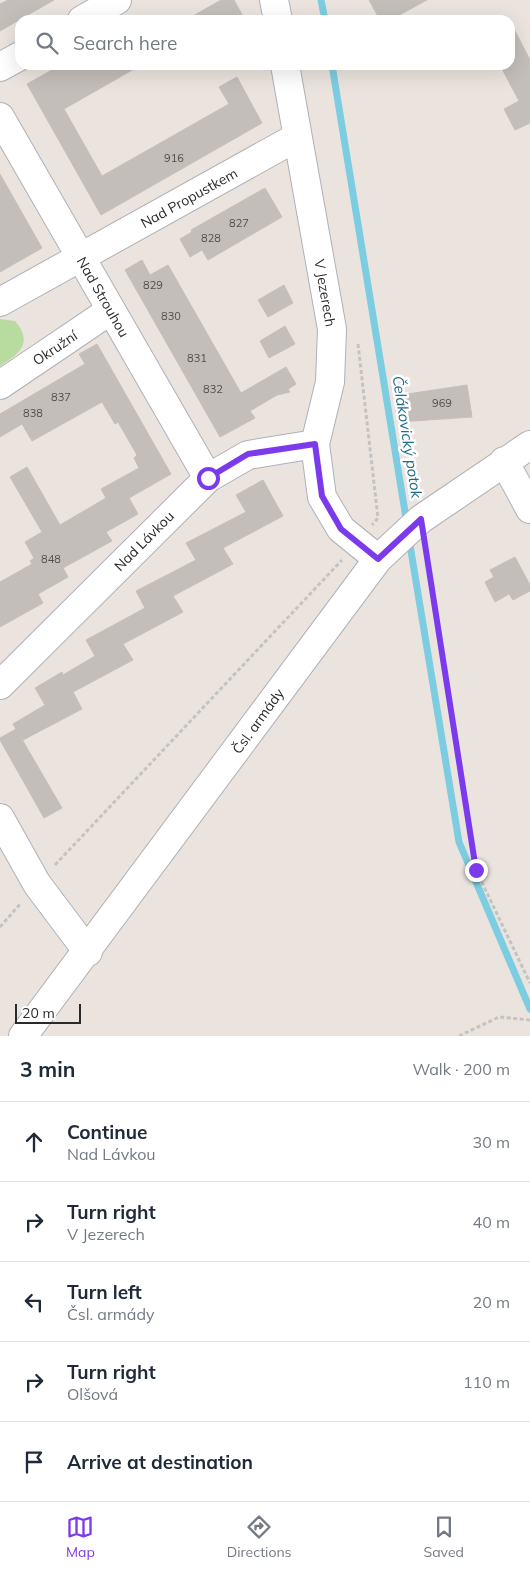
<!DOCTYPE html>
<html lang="en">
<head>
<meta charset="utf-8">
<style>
	body { margin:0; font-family:Mulish,sans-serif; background:#f6f6f7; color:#1f2937 }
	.scale { position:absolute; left:15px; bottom:12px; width:66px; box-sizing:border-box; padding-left:5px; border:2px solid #2a2a2a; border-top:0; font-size:14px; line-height:18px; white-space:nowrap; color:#2a2a2a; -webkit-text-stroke:4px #fff; paint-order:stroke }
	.stop { position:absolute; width:15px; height:15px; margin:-11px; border:4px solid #7c3aed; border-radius:50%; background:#fff }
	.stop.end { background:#7c3aed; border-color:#fff; box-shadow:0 1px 5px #0008 }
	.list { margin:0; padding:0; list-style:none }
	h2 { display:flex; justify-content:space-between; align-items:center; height:65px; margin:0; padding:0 20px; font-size:21px }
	h2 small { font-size:16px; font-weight:400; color:#747a83 }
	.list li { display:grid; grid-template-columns:32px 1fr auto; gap:15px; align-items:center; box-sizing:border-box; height:80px; padding:0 20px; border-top:1px solid #e0e1e3 }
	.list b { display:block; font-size:19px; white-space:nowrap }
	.list p { margin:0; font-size:16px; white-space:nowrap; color:#747a83 }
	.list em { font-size:16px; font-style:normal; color:#747a83 }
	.icon { flex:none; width:28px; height:28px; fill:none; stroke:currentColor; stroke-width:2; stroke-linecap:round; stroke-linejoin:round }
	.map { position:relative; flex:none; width:530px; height:1036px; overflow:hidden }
	.search { position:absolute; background:#fff; box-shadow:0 5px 20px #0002; left:15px; right:15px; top:15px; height:55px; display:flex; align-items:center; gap:12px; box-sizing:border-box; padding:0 18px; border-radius:15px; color:#747a83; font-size:19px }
	.sheet { height:465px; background:#fff }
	nav { display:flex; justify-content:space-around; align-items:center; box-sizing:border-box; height:70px; border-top:1px solid #e0e1e3; background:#fff; font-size:14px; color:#747a83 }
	nav a { display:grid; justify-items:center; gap:2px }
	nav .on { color:#7c3aed }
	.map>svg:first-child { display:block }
	.green { fill:#b8dba0 }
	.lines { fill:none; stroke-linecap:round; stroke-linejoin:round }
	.stream { stroke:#7ccde1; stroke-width:7 }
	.building { fill:#c3beba; stroke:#c6c0b8 }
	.minor-casing { stroke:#aeb1b9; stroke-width:30 }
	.path { stroke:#c3c3c3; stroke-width:3; stroke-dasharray:4 2.5; stroke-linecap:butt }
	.minor { stroke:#fff; stroke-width:28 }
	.route { stroke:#7c3aed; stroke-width:6 }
	.labels { text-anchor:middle; stroke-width:5; stroke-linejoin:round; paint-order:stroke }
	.number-label { font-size:11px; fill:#504f4e }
	.street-label { font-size:14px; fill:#2a2a2a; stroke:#fff }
	.water-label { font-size:15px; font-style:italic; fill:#1c6d8d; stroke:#fff }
</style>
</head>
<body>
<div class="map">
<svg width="530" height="1036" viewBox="0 0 530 1036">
	<rect width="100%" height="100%" fill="#ebe4de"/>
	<path class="green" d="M0,319L15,321C34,343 19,354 0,366Z"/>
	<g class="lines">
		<path class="stream" d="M321,0L325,20
			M332,65L407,524
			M409,539L459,842L530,1009"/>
	</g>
	<path class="building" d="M8,0H54L0,31V4Z
		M221,0H234L245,20H186Z
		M369,0H427L390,20H380Z
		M510,21L530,60V123L515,130L504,109L519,101L500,65H510Z
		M61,65H141L64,109L102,176L229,104L219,87L237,77L262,123L101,215L27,84Z
		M0,174L42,248L0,272Z
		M265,188L282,217L208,260L202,250L190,257L180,239L192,232L191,230Z
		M142,260L150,275L168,265L241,393L286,367L296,384L288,389L290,392L277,395L250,411L255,418L220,437L125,270Z
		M284,285L293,303L268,317L258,300Z
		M285,326L295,344L269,358L260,341Z
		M97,344L171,474L129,498L138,514L106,532L112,541L63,568L68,577L38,594L43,603L0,627V582L32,564L30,561L34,558L25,542L42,532L10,477L27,467L60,525L106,498L101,489L139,468L134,458L137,455L118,422L115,424L102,402L32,441L22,424L0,437V414L85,364L79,354Z
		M467,385L472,417L398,422L394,396Z
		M263,480L283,516L223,548L233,564L173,596L183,612L123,644L133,660L73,692L82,709L23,740L13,724L45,705L35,688L62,672L63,675L95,656L86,640L145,608L136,591L196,560L186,543L246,512L236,495Z
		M515,557L530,585V591L513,600L509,594L495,602L485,582L494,577L490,570Z
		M16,729L62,808L44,818L0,740V738Z"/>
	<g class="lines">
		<defs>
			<path id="minor" d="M274,0L278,20
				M82,20L117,0
				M285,65L332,329L330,382L315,444L322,497L341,529L378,559
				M0,67L20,56
				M0,117L208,478
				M0,302L297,137
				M0,385L111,310
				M504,461L530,509
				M0,685L208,478L248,455L315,444
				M0,818L37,884L88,952
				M23,1036L378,559L421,519L530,445"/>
		</defs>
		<use href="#minor" class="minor-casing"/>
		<path class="path" d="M358,344L378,518L372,525
			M426,549L476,870L530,983
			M55,865L342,560
			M0,927L21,903
			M459,1036L499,1017L530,1020"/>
		<use href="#minor" class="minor"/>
	</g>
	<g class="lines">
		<path class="route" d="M208,478L248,454L315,444L322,496L341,529L378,559L421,519L476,870"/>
	</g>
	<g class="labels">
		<g class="number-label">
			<text x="174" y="162">916</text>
			<text x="239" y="227">827</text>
			<text x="211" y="242">828</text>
			<text x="153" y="289">829</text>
			<text x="171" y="320">830</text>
			<text x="197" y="362">831</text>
			<text x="213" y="393">832</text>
			<text x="61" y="401">837</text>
			<text x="442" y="407">969</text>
			<text x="33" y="417">838</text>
			<text x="51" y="563">848</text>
		</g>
		<g class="street-label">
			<text transform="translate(189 198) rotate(-29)" y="5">Nad Propustkem</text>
			<text transform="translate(325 293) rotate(80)" y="5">V Jezerech</text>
			<text transform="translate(103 297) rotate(60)" y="5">Nad Strouhou</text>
			<text transform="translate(55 348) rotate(-34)" y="5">Okružní</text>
			<text transform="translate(144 541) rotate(-45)" y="5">Nad Lávkou</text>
			<text transform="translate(258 721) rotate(-54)" y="5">Čsl. armády</text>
		</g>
		<g class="water-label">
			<text transform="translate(407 437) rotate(81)" y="5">Čelákovický potok</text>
		</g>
	</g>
</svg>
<div class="scale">20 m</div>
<div class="stop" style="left:208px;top:478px"></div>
<div class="stop end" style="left:476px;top:870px"></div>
<div class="search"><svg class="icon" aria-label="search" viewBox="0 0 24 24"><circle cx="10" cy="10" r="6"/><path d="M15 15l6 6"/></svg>Search here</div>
</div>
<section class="sheet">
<h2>3 min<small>Walk · 200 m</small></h2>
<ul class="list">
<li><svg class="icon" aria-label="ahead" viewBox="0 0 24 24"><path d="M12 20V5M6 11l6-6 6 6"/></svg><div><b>Continue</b><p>Nad Lávkou</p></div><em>30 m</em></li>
<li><svg class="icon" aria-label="right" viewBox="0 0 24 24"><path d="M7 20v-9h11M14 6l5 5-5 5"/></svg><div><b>Turn right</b><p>V Jezerech</p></div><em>40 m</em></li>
<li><svg class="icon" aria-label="left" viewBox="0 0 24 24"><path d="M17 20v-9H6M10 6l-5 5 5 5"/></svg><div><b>Turn left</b><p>Čsl. armády</p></div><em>20 m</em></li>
<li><svg class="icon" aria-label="right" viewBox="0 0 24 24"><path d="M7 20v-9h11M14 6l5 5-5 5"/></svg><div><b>Turn right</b><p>Olšová</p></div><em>110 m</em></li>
<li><svg class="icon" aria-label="arrive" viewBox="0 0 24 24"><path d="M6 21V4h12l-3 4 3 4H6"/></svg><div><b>Arrive at destination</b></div></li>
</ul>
</section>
<nav>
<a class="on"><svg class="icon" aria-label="map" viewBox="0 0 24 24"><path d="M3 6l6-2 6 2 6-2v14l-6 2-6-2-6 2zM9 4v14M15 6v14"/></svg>Map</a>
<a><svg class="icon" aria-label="directions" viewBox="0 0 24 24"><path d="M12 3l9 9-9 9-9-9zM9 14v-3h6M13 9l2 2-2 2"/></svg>Directions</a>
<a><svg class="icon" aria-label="saved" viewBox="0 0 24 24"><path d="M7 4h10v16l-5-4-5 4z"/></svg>Saved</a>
</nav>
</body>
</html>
